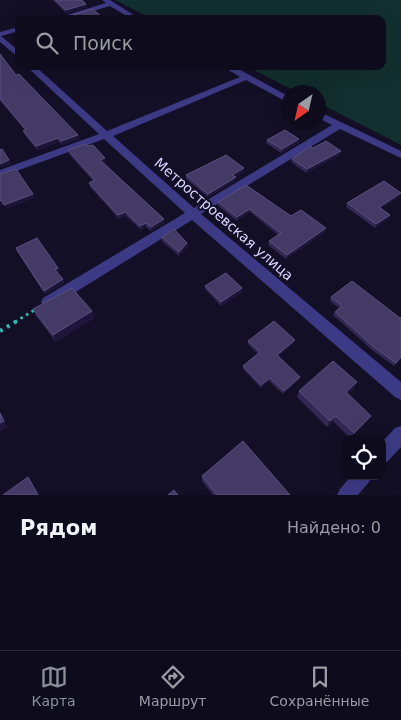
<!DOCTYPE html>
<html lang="ru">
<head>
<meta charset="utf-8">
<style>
	body { margin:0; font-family:"DejaVu Sans",sans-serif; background:#1c1929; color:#f1f3f6 }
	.controls { position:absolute; right:15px; bottom:15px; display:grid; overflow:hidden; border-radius:10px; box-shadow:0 5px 20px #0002 }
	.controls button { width:45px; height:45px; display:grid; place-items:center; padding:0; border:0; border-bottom:1px solid #2e2b3b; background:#0e0b1c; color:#f1f3f6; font:25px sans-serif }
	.compass { position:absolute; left:281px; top:85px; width:45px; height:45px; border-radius:50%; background:#0e0b1c; box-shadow:0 5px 20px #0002; rotate:214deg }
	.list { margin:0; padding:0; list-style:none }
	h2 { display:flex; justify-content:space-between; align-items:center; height:65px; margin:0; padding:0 20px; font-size:21px }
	h2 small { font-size:16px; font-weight:400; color:#9b9ba3 }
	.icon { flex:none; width:28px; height:28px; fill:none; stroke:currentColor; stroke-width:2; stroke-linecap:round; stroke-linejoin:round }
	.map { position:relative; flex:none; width:401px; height:495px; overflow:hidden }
	.search { position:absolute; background:#0e0b1c; box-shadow:0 5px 20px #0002; left:15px; right:15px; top:15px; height:55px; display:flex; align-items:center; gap:12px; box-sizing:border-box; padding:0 18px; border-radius:10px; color:#9b9ba3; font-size:19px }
	.sheet { height:155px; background:#0e0b1c }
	nav { display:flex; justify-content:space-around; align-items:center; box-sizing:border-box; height:70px; border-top:1px solid #2e2b3b; background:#0e0b1c; font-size:14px; color:#9b9ba3 }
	nav a { display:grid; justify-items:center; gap:2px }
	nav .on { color:#8c9099 }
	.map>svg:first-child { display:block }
	.green { fill:#12302f }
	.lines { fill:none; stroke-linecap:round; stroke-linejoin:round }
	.path-far1 { stroke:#2fb8b0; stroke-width:3; stroke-dasharray:2.5 4; stroke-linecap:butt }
	.path { stroke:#2fb8b0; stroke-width:4; stroke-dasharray:3 5; stroke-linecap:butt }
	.minor { fill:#3d3a85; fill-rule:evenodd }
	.wall { fill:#312854 }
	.shaded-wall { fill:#1d163a }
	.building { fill:#433a66; stroke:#5a527e }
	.labels { text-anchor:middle; stroke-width:4; stroke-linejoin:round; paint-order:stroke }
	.street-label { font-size:14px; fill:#d9d4ff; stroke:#130f26 }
</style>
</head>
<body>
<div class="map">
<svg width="401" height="495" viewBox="0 0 401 495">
	<rect width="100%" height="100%" fill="#130f26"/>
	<path class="green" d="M115,0H401V145L319,103L318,92H297L246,66H382V19H152Z"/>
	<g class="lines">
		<path class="path-far1" d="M15,322L36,309"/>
		<path class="path" d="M0,331L17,321"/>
		<path class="minor" d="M102,0H110L140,19H132L110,6L65,19H53L106,3Z
			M19,27V31L1,36L19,51V58L0,42V32Z
			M26,66H35L107,131L240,77L222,66H233L288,96V102L285,101L246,80L113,136L194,208L332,125L318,118V111L401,151V158L340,129L201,214L401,382V400L395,397L192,220L53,306L48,308L43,306L41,302L43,298L185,213L104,139L0,177V170L99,134Z
			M401,426V447L388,461L382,464V442L395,428Z
			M351,476H372L369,482L358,495H337L340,489Z"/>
	</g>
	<path class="wall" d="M53,0H82L87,7L66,13Z
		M73,15L104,19H74Z
		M0,54L16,75L78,135L79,139L62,145L59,142L37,150L25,135L23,131L25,130L0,101Z
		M267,140L299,143L281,153L266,143Z
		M88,146L106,162L104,163L164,219V223L151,231L146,227L141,230L126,216L119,219L90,187L89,183L93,181L69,154L68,150Z
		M313,148L340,155L306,173L291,162L292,159Z
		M244,168V172L235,177V181L208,197L186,179V175Z
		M399,197L381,208L390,215L389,218L375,228L346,207L347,203Z
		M218,202L291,216L325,232L286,259L268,245L269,241L278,235L250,212L237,221L218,206Z
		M162,237L187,243L188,246L179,256L162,241Z
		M16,248L58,268L59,272L57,273L63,279L64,283L45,294L17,252Z
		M352,281L401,358L394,366L372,350L333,315L335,312L339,308L330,301L331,297Z
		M205,286L242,292L221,306L205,289Z
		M33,309L92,311L94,318L56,342L36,316Z
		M295,340L294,343L278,356L300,377L299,380L283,394L269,381L261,388L243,369V366L258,354L248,344V341Z
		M354,389L348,394L367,421L350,438L333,421L327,427L297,397L299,391Z
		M202,476L290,495H213L202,481Z"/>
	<path class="shaded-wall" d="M86,4L87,7L66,13V10Z
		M78,135L79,139L62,145L61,141Z
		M58,138L59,142L37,150L36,146Z
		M299,139V143L281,153L282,149Z
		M341,151L340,155L306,173L307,169Z
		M105,158L106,162L101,164L100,160Z
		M9,160L11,164L0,168V164Z
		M244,168V172L232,179V175Z
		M236,177L235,181L208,197V194Z
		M401,193L399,197L377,210L379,207Z
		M33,194L34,198L6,209L4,205Z
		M1,200L3,204L0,206V201Z
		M250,209V212L237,221V217Z
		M126,212V216L119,219L118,215Z
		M390,215L389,218L375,228L376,224Z
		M164,219V223L151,231V227Z
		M146,223V227L141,230L140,226Z
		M326,228L325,232L286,259L287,255Z
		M187,243L188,246L179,256V252Z
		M58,268L59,272L56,274L55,270Z
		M63,279L64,283L45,294L44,291Z
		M242,288V292L221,306V302Z
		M92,311L94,318L56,342L53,335Z
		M295,340L294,343L276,358L277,355Z
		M300,377L299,380L283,394L284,391Z
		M270,378L269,381L261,388V385Z
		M357,382L354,389L343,398L346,392Z
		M0,411L8,427L0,432Z
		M336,416L333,421L327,427L330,421Z
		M371,416L367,421L350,438L354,433Z
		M28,477L32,482L39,495H38Z"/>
	<path class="building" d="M55,0H82L86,4L66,10Z
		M93,9L104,19H78L73,15Z
		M0,54L16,75L19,74L78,135L61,141L58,138L36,146L23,131L26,130L0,98Z
		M285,130L299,139L282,149L267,140Z
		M326,141L341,151L307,169L292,159L310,146L313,148Z
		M85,144L88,146L93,145L105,158L100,160L164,219L151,227L146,223L140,226L126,212L118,215L89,183L95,180L68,150Z
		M2,149L9,160L0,164V150Z
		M226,155L244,168L232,175L236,177L208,194L186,175Z
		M16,169L33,194L4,205L1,200L0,201V174Z
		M384,181L401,193L379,207L390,215L376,224L347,203Z
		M246,185L291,216L301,210L326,228L287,255L269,241L281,233L250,209L237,217L218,202Z
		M174,229L187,243L179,252L162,237Z
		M37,238L58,268L55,270L63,279L44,291L16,248Z
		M226,273L242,288L221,302L205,286Z
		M352,281L400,318L401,317V357L396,363L374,347L335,312L342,306L331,297Z
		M72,288L92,311L53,335L33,309Z
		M274,321L295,340L277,355L300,377L284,391L270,378L261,385L243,366L260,352L248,341Z
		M333,361L357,382L346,392L371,416L354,433L336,416L330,421L299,391Z
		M0,413L4,421L0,423Z
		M243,441L290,495H217L202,476Z
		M28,477L38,495H3Z
		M174,490L178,495H168Z"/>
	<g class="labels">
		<g class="street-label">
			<text transform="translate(224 219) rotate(41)" y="5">Метростроевская улица</text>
		</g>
	</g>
</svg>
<div class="controls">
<button><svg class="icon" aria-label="locate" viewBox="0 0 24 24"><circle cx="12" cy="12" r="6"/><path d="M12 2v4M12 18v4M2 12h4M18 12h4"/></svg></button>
</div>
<svg class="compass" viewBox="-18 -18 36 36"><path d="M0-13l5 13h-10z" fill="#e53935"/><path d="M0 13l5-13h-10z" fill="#9b9ba3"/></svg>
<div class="search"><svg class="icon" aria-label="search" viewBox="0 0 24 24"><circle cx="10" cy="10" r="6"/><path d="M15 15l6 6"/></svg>Поиск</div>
</div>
<section class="sheet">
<h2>Рядом<small>Найдено: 0</small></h2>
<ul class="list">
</ul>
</section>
<nav>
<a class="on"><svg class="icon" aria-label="map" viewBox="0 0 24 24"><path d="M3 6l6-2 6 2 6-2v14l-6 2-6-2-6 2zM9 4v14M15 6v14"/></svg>Карта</a>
<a><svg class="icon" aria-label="directions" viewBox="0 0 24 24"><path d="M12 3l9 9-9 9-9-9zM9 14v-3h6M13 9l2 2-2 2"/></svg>Маршрут</a>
<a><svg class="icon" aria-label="saved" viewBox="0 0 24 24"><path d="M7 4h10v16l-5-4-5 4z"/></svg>Сохранённые</a>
</nav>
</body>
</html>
